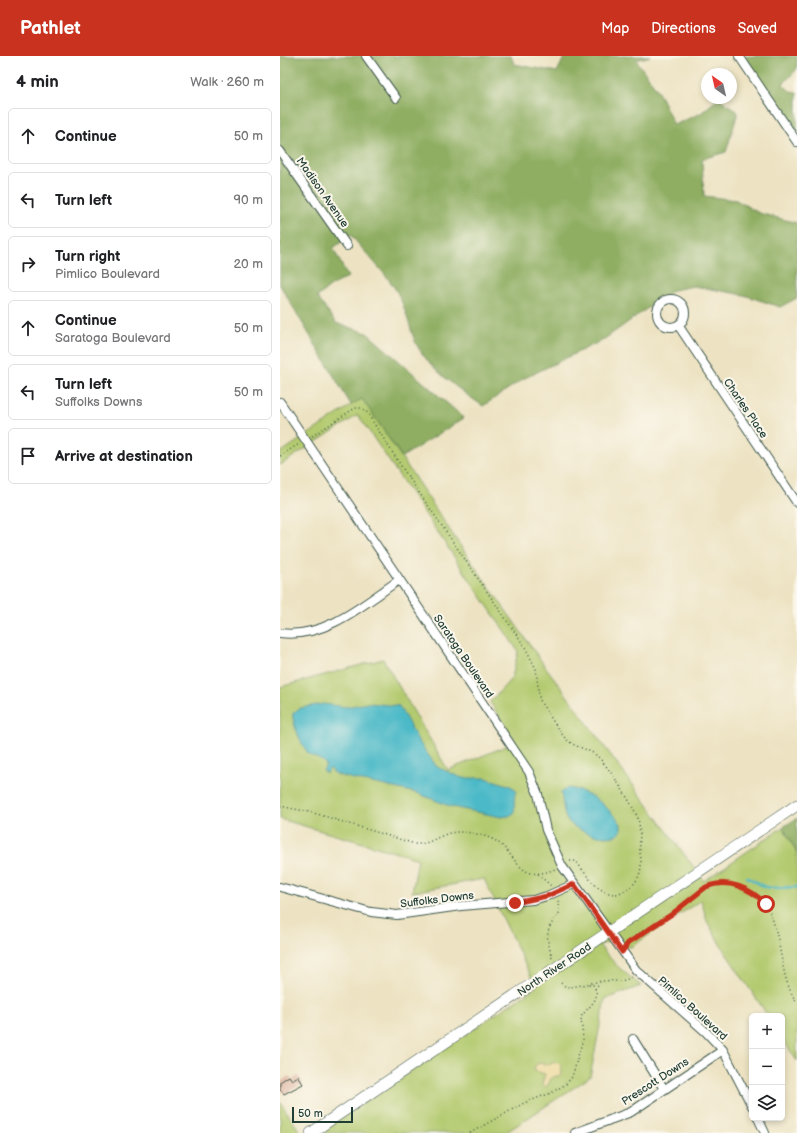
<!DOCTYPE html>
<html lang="en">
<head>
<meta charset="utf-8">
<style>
	body { margin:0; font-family:"Balsamiq Sans",sans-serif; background:#f2f2f2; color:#202124 }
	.controls { position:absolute; right:12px; bottom:12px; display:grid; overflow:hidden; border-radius:6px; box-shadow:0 2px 6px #0003 }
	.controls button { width:36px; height:36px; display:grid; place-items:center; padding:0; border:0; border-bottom:1px solid #e0e0e0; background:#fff; color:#202124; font:20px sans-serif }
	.compass { position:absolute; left:421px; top:12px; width:36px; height:36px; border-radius:50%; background:#fff; box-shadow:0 2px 6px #0003; rotate:326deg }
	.scale { position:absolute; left:12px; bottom:10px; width:61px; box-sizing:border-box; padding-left:4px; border:2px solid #1f3d34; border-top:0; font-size:11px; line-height:14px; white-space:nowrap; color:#1f3d34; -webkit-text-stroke:3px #fbf7ec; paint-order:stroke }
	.stop { position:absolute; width:12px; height:12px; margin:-9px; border:3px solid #c8321e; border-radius:50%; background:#fff }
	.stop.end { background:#c8321e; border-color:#fff; box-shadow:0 1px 4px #0008 }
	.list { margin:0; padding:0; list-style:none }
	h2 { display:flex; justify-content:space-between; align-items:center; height:52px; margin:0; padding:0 16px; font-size:17px }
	h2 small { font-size:13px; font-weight:400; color:#757577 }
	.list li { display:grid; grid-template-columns:26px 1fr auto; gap:12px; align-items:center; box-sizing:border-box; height:56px; margin:0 8px 8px; padding:0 8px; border:1px solid #e0e0e0; border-radius:6px }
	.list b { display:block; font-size:15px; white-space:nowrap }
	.list p { margin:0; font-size:13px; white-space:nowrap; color:#757577 }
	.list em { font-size:13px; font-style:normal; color:#757577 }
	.icon { flex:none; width:22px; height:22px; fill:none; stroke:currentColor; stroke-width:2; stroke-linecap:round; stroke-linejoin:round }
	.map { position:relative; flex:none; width:517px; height:1077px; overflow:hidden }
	header { display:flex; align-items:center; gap:24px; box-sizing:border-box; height:56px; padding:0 20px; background:#c8321e; color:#fff }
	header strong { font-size:19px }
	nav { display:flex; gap:22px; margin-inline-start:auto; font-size:14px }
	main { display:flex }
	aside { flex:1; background:#fff }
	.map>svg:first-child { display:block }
	.green { fill:#b4ca6f; stroke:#6a8452 }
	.forest { fill:#8fae62; stroke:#57764b }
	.sand { fill:#eeda9e; stroke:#868c69 }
	.water { fill:#4cb9c7; stroke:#367b7e }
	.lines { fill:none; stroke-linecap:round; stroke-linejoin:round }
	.stream { stroke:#4cb9c7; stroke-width:2.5 }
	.building { fill:#d9ab94 }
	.street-casing { stroke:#3e5649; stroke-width:10 }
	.secondary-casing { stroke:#3e5649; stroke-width:12 }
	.path { stroke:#3e5649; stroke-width:1.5; stroke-dasharray:1 3; stroke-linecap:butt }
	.street { stroke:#fff; stroke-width:8 }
	.secondary { stroke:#fff; stroke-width:11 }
	.route { stroke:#c8321e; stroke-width:5 }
	.labels { text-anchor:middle; stroke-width:4; stroke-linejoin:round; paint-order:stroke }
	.street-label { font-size:11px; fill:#1f3d34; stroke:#fbf7ec }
</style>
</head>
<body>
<header>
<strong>Pathlet</strong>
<nav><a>Map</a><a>Directions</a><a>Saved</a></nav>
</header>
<main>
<aside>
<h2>4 min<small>Walk · 260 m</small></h2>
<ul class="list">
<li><svg class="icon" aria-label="ahead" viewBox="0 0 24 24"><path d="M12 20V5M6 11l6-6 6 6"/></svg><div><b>Continue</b></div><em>50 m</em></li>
<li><svg class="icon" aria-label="left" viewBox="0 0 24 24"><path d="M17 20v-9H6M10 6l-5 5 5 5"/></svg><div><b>Turn left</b></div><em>90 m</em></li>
<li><svg class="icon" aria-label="right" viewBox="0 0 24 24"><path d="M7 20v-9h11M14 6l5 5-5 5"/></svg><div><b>Turn right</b><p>Pimlico Boulevard</p></div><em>20 m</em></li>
<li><svg class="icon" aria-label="ahead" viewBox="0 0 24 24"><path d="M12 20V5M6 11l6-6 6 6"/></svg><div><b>Continue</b><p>Saratoga Boulevard</p></div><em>50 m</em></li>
<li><svg class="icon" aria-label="left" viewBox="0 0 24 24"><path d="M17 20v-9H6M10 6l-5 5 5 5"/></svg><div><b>Turn left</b><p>Suffolks Downs</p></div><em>50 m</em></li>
<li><svg class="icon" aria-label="arrive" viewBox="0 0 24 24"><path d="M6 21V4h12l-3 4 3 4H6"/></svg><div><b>Arrive at destination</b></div></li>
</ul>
</aside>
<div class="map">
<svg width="517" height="1077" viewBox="0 0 517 1077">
	<rect width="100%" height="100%" fill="#fbf7ec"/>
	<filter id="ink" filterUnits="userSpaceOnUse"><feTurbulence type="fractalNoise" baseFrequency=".025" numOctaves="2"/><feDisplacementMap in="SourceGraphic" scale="8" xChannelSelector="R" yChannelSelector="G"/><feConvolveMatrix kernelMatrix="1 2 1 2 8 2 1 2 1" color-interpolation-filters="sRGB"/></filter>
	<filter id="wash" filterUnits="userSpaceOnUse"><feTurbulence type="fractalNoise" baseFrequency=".012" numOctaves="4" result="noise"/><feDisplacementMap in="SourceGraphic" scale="16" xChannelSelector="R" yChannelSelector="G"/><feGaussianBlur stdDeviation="0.9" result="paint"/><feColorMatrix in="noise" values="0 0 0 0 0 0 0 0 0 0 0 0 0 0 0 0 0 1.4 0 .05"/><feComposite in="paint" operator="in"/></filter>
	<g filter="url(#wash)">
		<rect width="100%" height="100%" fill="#ede3c3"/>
		<path class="green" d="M82,342L177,485L262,606L424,825L503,771L517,797V1005L502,982V960H488L441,890L427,865L421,844L351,891L329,886L319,889L336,909L361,930L325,943L310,1021L225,1077H39L256,931L204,823L132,836L138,803L0,763V631L103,603L168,714L236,686L210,646L232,622L238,595L78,359L0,409V397Z
			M0,1046L21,1077H0Z"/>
		<path class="forest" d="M0,0H231L234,8L277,16L285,0H370L356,4L378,35L394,69L421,57L439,42L458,56L446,96L422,103L424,140L456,144L479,157L517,167V242L500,251L464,239L414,230L393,234L323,284L243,323L203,350C180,334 146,311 135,285C128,267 124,244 112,228C100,211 84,196 71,179L53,192L68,221L54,228L37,241L56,267L87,277L184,362L122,401L82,343L71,349L0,229Z
			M464,0H517V13L503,28L510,35L517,36V74H514L506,66Z
			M517,762V797L503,771Z"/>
		<path class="sand" d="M275,1006L281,1008L282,1019L272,1021L267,1030L263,1031L262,1028L265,1018L255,1015L254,1011L259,1007L268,1009Z"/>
		<path class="water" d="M88,647L119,650L139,686L157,711L182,722H206L228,729L234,732L236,735C233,743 235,749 234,757L229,760L221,761L172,751L137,737L65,721L55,718L50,712L47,717L43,715L46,709C42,702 35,703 29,698C23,692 11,666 13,657L20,652L43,648L66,651Z
			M287,732C310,734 328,751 341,768V776C330,788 295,775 287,764C283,759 283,744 281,737Z"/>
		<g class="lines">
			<path class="stream" d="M467,821L485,831L495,832L517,831"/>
		</g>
		<g id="blocks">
			<path class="building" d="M9,1020L12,1024L18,1020L23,1028L4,1038L0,1033V1026Z"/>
		</g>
	</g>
	<g filter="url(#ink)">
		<use href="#blocks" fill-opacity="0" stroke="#3e5649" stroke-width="1"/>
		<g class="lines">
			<defs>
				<path id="street" d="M86,0L116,42
					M459,0L517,86
					M0,95L67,190
					M377 257a14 14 0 1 1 28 0a14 14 0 1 1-28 0Z
					M398,269L517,447
					M0,346L249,716L258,738L266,774L282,810L356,914L426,976L443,994L472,1050
					M0,577C45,583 84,548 119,524
					M0,831L91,856L117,859L181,850L253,844L267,840L294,828
					M353,983L384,1033
					M478,1062L485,1077
					M295,1077L351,1056L443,994"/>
				<path id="secondary" d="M31,1077L517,749"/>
			</defs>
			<use href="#street" class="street-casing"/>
			<use href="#secondary" class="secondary-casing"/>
			<path class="path" d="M32,380L75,352H81L86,355L125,416L245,591L256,613L259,640L261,647C269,658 276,671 285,682C294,692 308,692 317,700C327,708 354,750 358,763C361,774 359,786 360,797C364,817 357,832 336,838C317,838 306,818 296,805H289
				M0,400L19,388
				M0,750L34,757L135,788C146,789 154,783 164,779C177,773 197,777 210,782C239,794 234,830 275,813
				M258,818L271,830
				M347,888C358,876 374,870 387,861C415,842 427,817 464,833C476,838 485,845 490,857C503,887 499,920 517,947
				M272,902C267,881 263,876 279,858L278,843
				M281,927L286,931C299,931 311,926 324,925C334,924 342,927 351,921
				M315,933L320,926
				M190,1077L244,1047L271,1037L286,1028L292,1021L301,990L303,983L301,961C308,950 323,943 313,929L309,928"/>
			<use href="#street" class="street"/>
			<use href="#secondary" class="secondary"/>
		</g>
	</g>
	<g class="lines" filter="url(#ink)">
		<path class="route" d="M235,847L267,840L294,828L342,896L348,887L392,858L426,831C448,822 470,832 486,848"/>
	</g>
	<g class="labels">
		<g class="street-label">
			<text transform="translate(43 136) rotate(55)" y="4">Madison Avenue</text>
			<text transform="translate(466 352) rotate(56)" y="4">Charles Place</text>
			<text transform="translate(184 600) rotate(56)" y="4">Saratoga Boulevard</text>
			<text transform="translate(157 843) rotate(-7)" y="4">Suffolks Downs</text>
			<text transform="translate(274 913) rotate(-34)" y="4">North River Road</text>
			<text transform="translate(413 952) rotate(42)" y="4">Pimlico Boulevard</text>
			<text transform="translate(375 1025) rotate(-33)" y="4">Prescott Downs</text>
		</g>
	</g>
</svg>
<div class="controls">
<button>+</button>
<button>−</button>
<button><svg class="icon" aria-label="layers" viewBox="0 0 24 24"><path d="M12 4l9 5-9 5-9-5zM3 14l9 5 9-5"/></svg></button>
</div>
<svg class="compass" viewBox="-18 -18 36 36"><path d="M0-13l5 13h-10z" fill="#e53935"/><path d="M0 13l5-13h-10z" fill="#757577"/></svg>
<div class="scale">50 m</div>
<div class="stop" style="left:486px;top:848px"></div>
<div class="stop end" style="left:235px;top:847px"></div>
</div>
</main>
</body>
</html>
